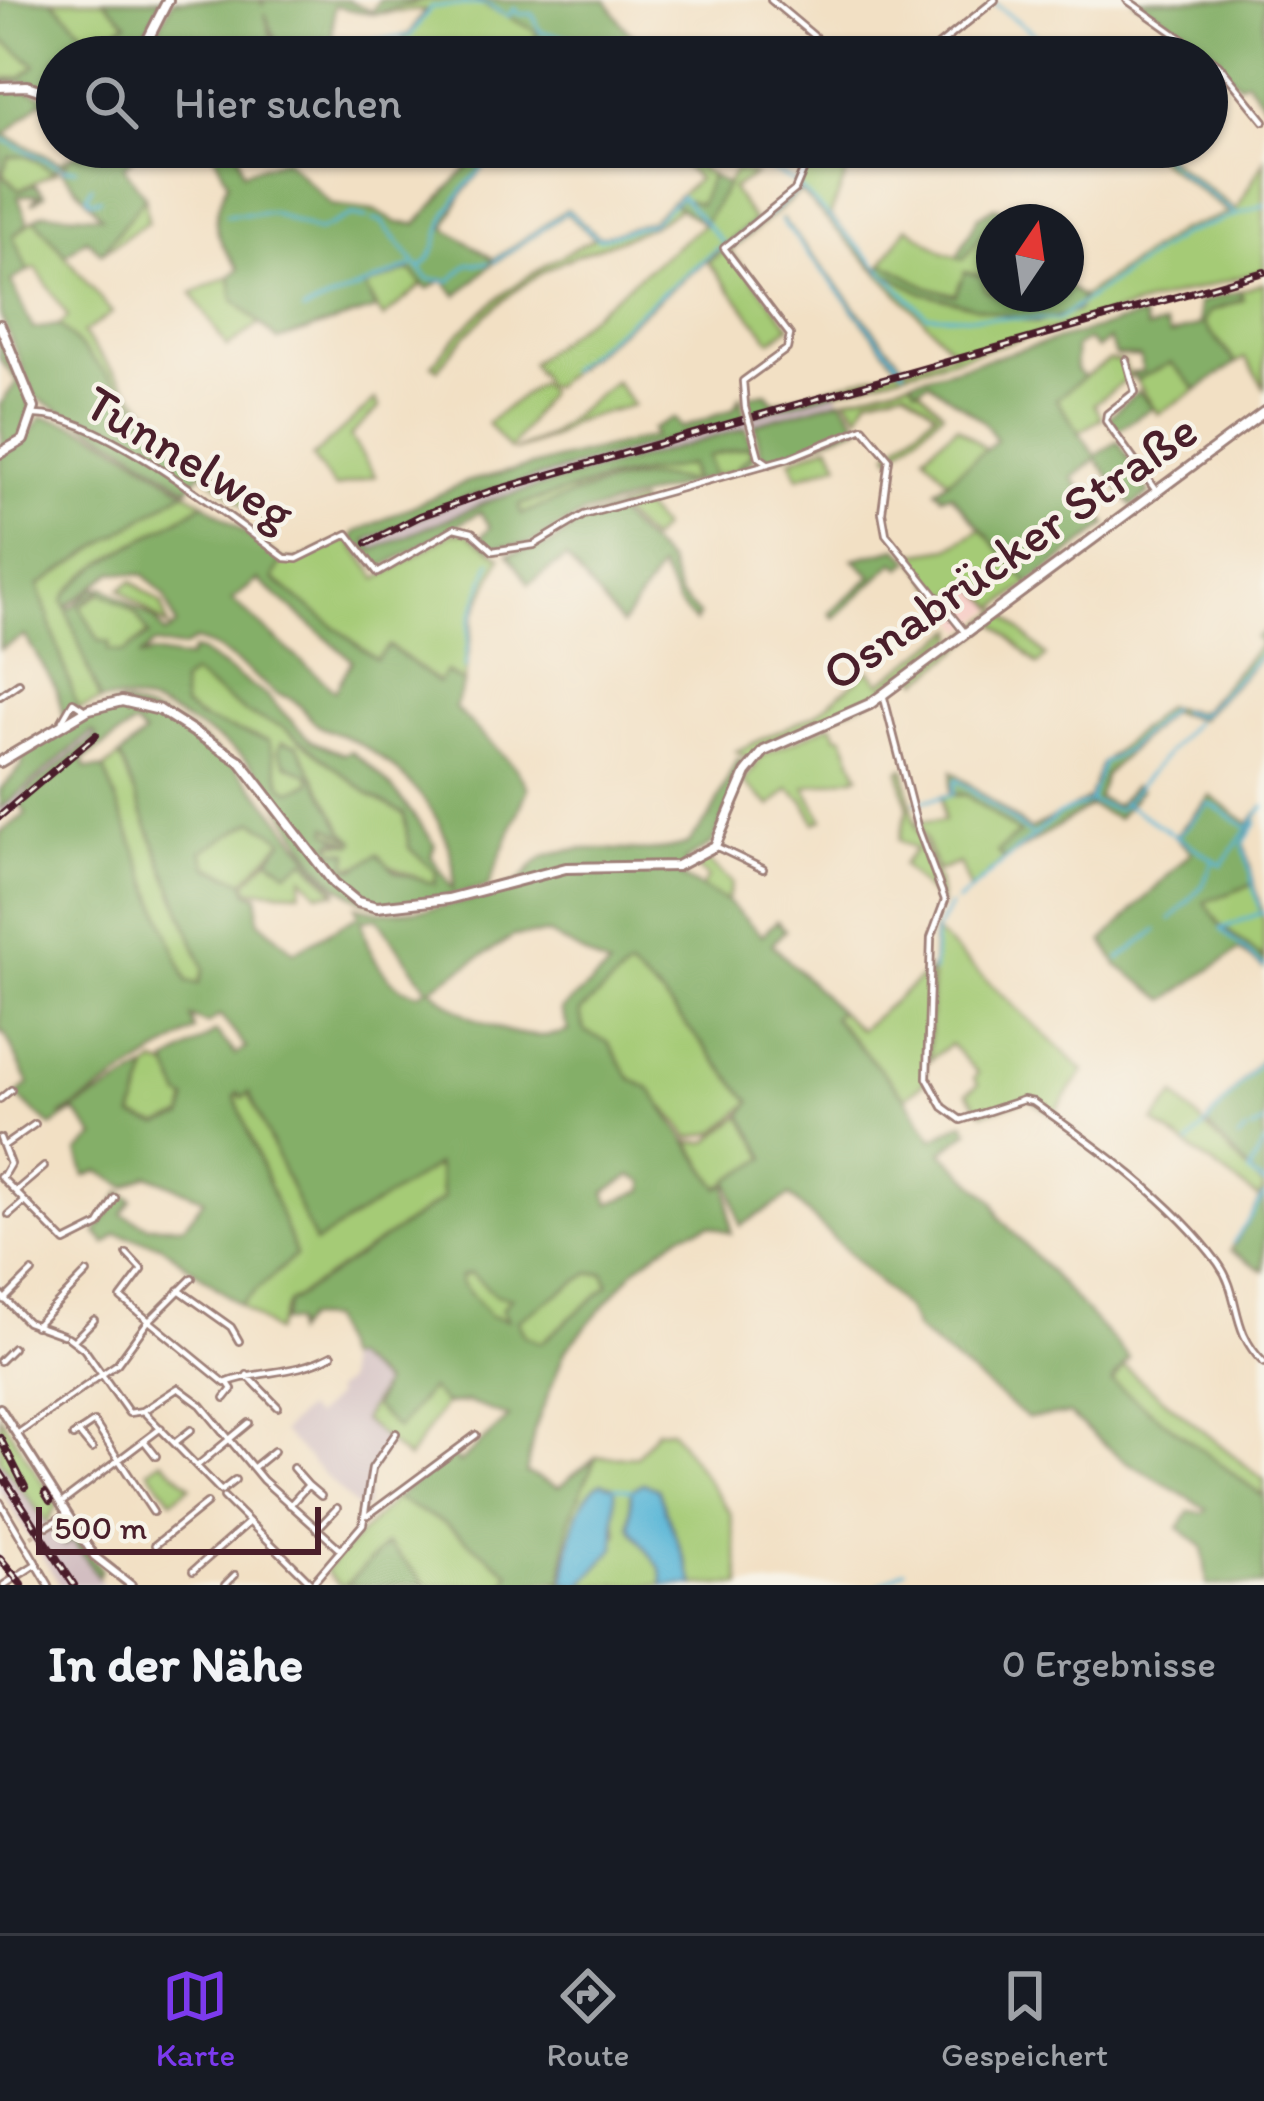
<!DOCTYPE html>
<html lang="de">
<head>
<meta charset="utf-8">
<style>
	body { margin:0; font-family:Itim,sans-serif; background:#20242c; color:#f1f3f6 }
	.compass { position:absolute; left:976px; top:204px; width:108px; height:108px; border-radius:50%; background:#171b24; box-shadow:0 3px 9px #0004; rotate:13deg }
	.scale { position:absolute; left:36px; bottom:30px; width:285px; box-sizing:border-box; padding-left:12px; border:6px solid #4a1f2b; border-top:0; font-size:33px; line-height:42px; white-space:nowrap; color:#4a1f2b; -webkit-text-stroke:9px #f7f3e8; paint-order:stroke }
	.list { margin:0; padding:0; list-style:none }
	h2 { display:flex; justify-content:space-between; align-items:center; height:156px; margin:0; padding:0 48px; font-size:51px }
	h2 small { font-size:39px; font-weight:400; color:#9ea1a6 }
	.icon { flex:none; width:66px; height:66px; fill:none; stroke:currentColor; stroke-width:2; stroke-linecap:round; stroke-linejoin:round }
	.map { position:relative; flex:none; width:1264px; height:1585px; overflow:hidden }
	.search { position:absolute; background:#171b24; box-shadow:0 3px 9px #0004; left:36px; right:36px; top:36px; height:132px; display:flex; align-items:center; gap:30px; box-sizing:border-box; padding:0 42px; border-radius:66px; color:#9ea1a6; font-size:45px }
	.sheet { height:348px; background:#171b24 }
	nav { display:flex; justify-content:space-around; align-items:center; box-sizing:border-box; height:168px; border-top:3px solid #363941; background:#171b24; font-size:33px; color:#9ea1a6 }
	nav a { display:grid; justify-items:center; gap:6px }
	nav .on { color:#7c3aed }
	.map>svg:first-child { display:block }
	.built { fill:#f7d0c9 }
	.industrial { fill:#d2bec1 }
	.green { fill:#a5cb76; stroke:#787550; stroke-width:3 }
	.forest { fill:#84af67; stroke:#676749; stroke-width:3; fill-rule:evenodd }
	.water { fill:#59b6d7; stroke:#526a81; stroke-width:3 }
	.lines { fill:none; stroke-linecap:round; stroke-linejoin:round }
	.stream { stroke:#59b6d7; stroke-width:3 }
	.minor-tunnel { stroke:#d0b9a5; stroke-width:4.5; stroke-dasharray:4.5 2; stroke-linecap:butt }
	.minor-casing { stroke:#9e8078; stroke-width:10 }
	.tertiary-casing { stroke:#9e8078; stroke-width:12 }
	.secondary-casing { stroke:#9e8078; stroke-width:14 }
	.minor { stroke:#fff; stroke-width:4.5 }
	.tertiary { stroke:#fff; stroke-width:6 }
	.secondary { stroke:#fff; stroke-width:8 }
	.rail-casing { stroke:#4a1f2b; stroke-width:8 }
	.rail { stroke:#f7f3e8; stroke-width:3; stroke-dasharray:9; stroke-linecap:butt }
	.minor-bridge-casing { stroke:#9e8078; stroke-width:10; stroke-linecap:butt }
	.minor-bridge { stroke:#fff; stroke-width:4.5 }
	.labels { text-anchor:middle; stroke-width:9; stroke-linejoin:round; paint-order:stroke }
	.street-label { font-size:51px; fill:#4a1f2b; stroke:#f7f3e8 }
</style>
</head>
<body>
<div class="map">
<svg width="1264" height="1585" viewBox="0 0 1264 1585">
	<rect width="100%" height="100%" fill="#f7f3e8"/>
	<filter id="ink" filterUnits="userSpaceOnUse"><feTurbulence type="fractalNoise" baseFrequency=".00833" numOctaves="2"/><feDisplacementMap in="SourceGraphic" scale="24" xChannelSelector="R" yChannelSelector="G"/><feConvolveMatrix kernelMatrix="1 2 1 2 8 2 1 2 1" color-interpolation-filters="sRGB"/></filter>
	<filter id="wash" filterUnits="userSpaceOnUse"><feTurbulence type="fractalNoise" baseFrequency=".004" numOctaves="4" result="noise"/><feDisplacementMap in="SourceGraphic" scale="48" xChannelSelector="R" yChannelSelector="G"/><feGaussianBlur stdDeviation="2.7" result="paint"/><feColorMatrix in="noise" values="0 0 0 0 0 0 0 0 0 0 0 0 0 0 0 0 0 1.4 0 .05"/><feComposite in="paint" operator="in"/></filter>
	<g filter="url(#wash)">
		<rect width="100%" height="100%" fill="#f2e0c4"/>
		<path class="built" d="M972,582L996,608L965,630L944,601Z"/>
		<path class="industrial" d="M835,392L842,399L492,500L374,550L365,540L464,498Z
			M94,731L97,737L0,820V809L26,783Z
			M350,1356L383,1384L374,1407L390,1444L369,1477L367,1506L361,1512L282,1432L305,1409L314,1417L335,1396L333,1392L345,1382L344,1359Z
			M0,1460L63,1545L73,1539L103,1585H60L0,1490Z"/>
		<path class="green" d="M52,0H103L128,23L93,41Z
			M425,0H474L539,32L531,43L513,45L500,57H412L402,36L409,34L425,10L372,14Z
			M0,38L36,65L22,77L0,79Z
			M816,147H882L869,163L853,157L830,216L879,269L923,293L1077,311L1082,297L1178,231L1229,213L1160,161L1153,147L1236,210L1264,160V270L835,392L831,387L899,368L781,218L905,367L954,351L800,192L730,251L790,326L771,341L708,262L796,191Z
			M21,154L58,171L19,190L0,170L9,157Z
			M685,160L711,175L700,205H675L680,208C649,231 621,239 586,252C529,271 472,322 438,369L432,365C474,310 534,267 595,238L566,213L490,266L495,259L567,209L600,238L650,221L698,179L682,165Z
			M735,170L755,175L732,189L754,221L552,387L546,386L531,363L704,224Z
			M145,197L148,222L102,253Z
			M35,219L112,313L83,333C137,407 206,468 278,525L271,528L202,472L59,325L68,317L36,268L28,271L13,236Z
			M991,221L994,293L956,295L928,287L883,263L907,227L943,252L964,259Z
			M410,269L423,284L383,318L364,287Z
			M230,276L233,299L260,324L227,347L192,293Z
			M1264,283V387L1245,358L1236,363L1204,324L1209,312L1243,300L1240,291Z
			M1109,360L1123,362L1130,377L1094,404L1102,418L1080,432L1055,398Z
			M1171,362L1197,390L1158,414L1136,380Z
			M911,380L943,412L892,457L889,452L936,412L905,388L868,397L859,415L846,398Z
			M615,381L633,405L574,421L551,438L514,451L549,435Z
			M539,383L548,392L510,450L487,423Z
			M375,400L380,407L350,436L375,476L335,488L312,457Z
			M957,426L986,449L948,480L924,454Z
			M830,444L839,463L798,477L791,460Z
			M750,446L751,454L735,470L713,476L707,456Z
			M690,465V483C637,464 572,497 521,514L518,505L631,474Z
			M185,491L204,503C166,531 84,562 64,600L100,701L78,709L38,586Z
			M638,502L661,528L650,541L616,509Z
			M982,528L1029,584L996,608L972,582L944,601L911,554L949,548Z
			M452,533H466L501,557L474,615L464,683L447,672L439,683L390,646L376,660L272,579L282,560L298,561L347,538L378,579Z
			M132,581L162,604L168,627L120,589Z
			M104,591L135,613L149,633L123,653L108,650L109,642L99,641L80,606Z
			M1001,610L1046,656L1038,665L994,622L920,681L914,675Z
			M956,629V637L866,702L771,743L750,761L736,751L816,714L869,670L880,683Z
			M192,674L246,713L283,727L370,795L404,814L409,847L436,872L435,885L382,863L346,867L344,851H335L330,844L350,843L328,832V826L343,829L297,745L282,742L278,750L310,775L311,784L291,792L282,785C264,722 227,740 184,707L181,682Z
			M832,724L837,736H843L859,776L805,787L823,819L815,823L804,801L789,789L771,806L744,783L762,756Z
			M120,756L204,969L199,984L187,982L104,769Z
			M904,768L915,825L938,881L941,905L902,865L916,849L899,840L908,809L899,771Z
			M966,795L1020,834L998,853L1004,860L970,891L959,863L938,871L918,822L944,821L942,796Z
			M254,821L284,840L244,881L208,867L202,850Z
			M269,858L287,872L306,860L336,893H318L303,877L300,892L249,890L246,882Z
			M706,859L732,883L727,901L700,889L708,877L693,865Z
			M1254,884L1264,921V959L1221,926L1204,902Z
			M934,931L1084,1071L1053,1115L1029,1098L983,1113L967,1093L978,1084L974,1078L978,1073L950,1044L929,1061Z
			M628,967L661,995L751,1102L717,1132L689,1138C673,1111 651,1096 629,1077C608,1057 614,1044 584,1031L579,1012Z
			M929,971L925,1081L906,1098L833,1017L839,1011L860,1030Z
			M156,1063L172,1068L188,1100L183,1117L159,1125L133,1117L148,1069Z
			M248,1091L437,1164L444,1198L288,1303L275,1332L240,1305L296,1255L234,1097Z
			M1175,1095L1264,1187L1260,1199L1154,1122Z
			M742,1115L766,1159L719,1188L689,1142H708Z
			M471,1273L495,1295L511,1297L509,1320L489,1316L460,1283V1276Z
			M590,1273H605L609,1286L540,1344L524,1335L517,1320Z
			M377,1337L499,1401L445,1404L408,1459L363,1420L383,1384L356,1362Z
			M1123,1366L1264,1480V1497L1111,1381Z
			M0,1415L57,1505L47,1523L0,1460Z
			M671,1429L731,1514L741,1585H695L657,1489L643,1483L631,1491L630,1527L661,1569L663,1585H581L618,1534L611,1493L615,1487L601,1483C576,1498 570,1543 565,1571L579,1585H558L569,1520L596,1457L637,1456L657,1430Z
			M161,1460L191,1486L172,1500L148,1470Z
			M395,1498L445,1524L511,1573L504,1585H427L387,1544L346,1585H339L325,1571Z"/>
		<path class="forest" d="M0,0H52L93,41L127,23L103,0H162L133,57H57V90L30,82L0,83L22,77L36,65L0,38Z
			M173,0H260L263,6V0H347L372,11L379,0H425L372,14L334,6L332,44C313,45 300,57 282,57L265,13L276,55L178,50L182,57H144Z
			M474,0H606L625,28L661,57H602L567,38L552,44L544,57H500L513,45L531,43L538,32Z
			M1133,0H1264V104L1246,80L1239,84L1164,17Z
			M27,90L57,100V107L42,101L5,135L59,162L92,147L80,157L96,147H144L124,167L145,197L102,253L86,239L66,255L35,219L44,213L101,216L62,171L67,163L51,171L30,156L9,157L2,175L19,190L35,185L45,195L31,204L40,194L18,196L28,223L13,236L28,271L11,281L33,329L59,325L202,472L188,489L123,445L35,397L0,314V92Z
			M211,147H237L243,172L285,159L332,205L374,210L398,223L416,224L481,153L488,162L461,196L445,228L492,258L490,266L457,296L443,280L427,289L410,270L365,286L375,309L278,340L233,299L230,276L239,269C213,235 209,220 228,182Z
			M711,175L727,185L704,224L675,205L677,197L700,204Z
			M995,207L1034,222L991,221L964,259L957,257L978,217Z
			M883,263L928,287L955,295L965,272L983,276L985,290L1000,296L1066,294V285L1082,297L1077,311L1036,323L923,293L879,270Z
			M1240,291L1243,299L1209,312L1204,324L1236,363L1197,390L1171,363L1136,380L1132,373L1143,371L1140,357L1115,355L1109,339L1097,349L1088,340L1075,347L1076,370L1084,377L1056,399L1096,456L1118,441L1149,494L1132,506L1096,459L1073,478L1107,525L1029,584L951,494L942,496L936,490L997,440L983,421L929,382L916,389L911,380L1142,316L1147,329L1165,325L1170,335L1200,325L1199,303Z
			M0,330L31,405L22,437L3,449L0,405L17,381L0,359Z
			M831,387L835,392L753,415L745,396L767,393L774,402Z
			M1138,391L1153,407L1116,431L1108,418Z
			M740,397L745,418L464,498L366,540L374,550L492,500L746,428L755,456L748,467L735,470L751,454L749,446L708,456L713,476L693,482L690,465L605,480L519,505L521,514C571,497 637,464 690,483L585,513L530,544L489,547L481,537L490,527L480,512L379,569L353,540L354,533L466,482L655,436L652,429L674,418L682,428L733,409Z
			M842,399L860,426L770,460L760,452L755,424Z
			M41,417C96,425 140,461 185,491L38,586L78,709L65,720L55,686L25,636L0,649V455L22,444Z
			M204,503L282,560L273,579L376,659L389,646L438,683L446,672L464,683L455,708L515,767L528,788L488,887C453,894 404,912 369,902C310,885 288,802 250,763C234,747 207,733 188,722C158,705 134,696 100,701L63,600C84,563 166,531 204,503ZM113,572L144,575L165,596L176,626L165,634L156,620L104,587L93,589L72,608L67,606ZM258,580L352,660L335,691L232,600ZM99,591L135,612L149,635L123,653L108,650L109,642L99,641L80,606ZM195,640C225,648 252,675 275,693C280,696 287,696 292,699C303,706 312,725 325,729C386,747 462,818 453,889L431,856L435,844C410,811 388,776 350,751L344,754L311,741L267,696L201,652L193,650L188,659L151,653L139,658L153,644L183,648ZM192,674L246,713L283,727L370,795L404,814L409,847L436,872L435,884L395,872L378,854L355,869L347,867L349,852L335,851L330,844L336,840L354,845L328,832V826L356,842L343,830L297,745L282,742L278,750L286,764L309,775L311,783L291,791L282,785L269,741L200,719L184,707L181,683Z
			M613,511L668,563L679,595L699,615L695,622L678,604L660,568L622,625L566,558L529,584L508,554L551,544L583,520Z
			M898,548L910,561L901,568L895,562L834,618L830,613L872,576L853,559Z
			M1264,632V654L1200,719L1169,712L1105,775L1098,799L1116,806L1134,786L1140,790L1117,819L1090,806L1004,860L997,852L1019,833L966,795L950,794L952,771L1030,830L1089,799L1101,764L1165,707L1200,712L1261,644L1255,638Z
			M121,704C231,729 269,813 338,891L306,860L287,872L269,858L284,840L254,821L202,851L208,867L244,881L248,892L258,895V920L294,952L359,915L356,906C398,921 472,903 513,885C527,878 533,860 548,855C593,840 643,860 688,844L711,815L737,759L747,765L712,844L685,860L688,867L682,877L727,902L762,935L777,921L785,930L772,944L839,1011L833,1018L906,1098L933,1139L964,1122L969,1131L942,1152L994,1202L999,1217L1129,1358L1112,1382L1264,1497V1585H1207L1203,1547L1179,1528L1190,1511L1204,1513L1207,1509L1121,1458L1069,1414L1027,1418L916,1330L908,1311L790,1196L740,1226L729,1180L766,1158L742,1115L751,1102L661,995L629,968L580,1012L584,1031L608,1042L630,1078L651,1090L719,1188L727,1183L731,1233L710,1225L681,1234L638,1266L565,1351L534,1431L526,1473L559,1487L596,1457L569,1520L562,1581L504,1585L510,1573L445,1524L395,1498L451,1455L459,1463L509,1417L467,1402L445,1404L430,1389L397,1429L374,1407L383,1383L350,1357L344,1359L329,1319L305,1318L294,1333V1322H282L288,1303L443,1199L437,1165L315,1243L249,1093L243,1098L238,1093L235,1097L296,1255L240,1305L160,1245L117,1234L106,1244L96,1233L121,1192L132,1200L122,1214L148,1226H184L204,1199L148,1175L126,1187L99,1171L85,1176L78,1152L95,1137L75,1111L51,1126L16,1096L29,1084L4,1032L0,1033V833L26,814L20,803L30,789L97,736L92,732L0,809V790L22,766L23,754L82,718ZM134,725L144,735L120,756L204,969L199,984L187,981L104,769L86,768L83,760ZM377,918L427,988L420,993C388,991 365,950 362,920ZM549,934L609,968L561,1010L569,1031C525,1047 463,1020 431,988L514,936ZM220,1015L246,1048L236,1054L216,1032L167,1063L181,1097L187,1100L183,1117L159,1125L133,1117L148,1069L60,1116L195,1030L191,1017L207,1024ZM631,1176L644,1182V1190L609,1204L605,1192ZM471,1273L495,1295L511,1298L502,1309L508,1320L490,1316L461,1283V1276ZM590,1273H604L609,1285L541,1343L524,1335L518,1320Z
			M1210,796L1249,824L1259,812L1244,842L1254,884L1205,902L1221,926L1264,959V968L1239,950L1166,1000L1117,965L1103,941L1191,852L1175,836Z
			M1264,1056V1187L1206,1124Z
			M1264,1193V1271L1231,1250Z
			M69,1525L101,1569L98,1577L73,1540L64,1545L50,1528Z
			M387,1544L427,1585H346Z"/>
		<path class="water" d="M601,1483L615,1487V1548L581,1585L565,1582C567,1554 573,1499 601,1483Z
			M643,1483L657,1489L695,1585H663L661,1569L630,1527L631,1490Z"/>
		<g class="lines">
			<path class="stream" d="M464,0V5L485,4
				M995,4L1065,57
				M488,5L508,17L515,8L518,14H533L540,32L581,39L606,57
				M159,57L173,52L194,57
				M234,57H269
				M288,57C327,39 365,42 410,36L431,7L464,5
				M542,57L555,39
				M0,138L59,166
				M727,147L795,183
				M1156,147L1169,163
				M1172,166L1233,212
				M62,169H76
				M92,186L87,196L90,201L100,199
				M226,215L273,213L318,231L352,215L367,218
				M373,220L381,221L428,279L450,281L468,264L489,263
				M781,220L904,370
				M731,245L800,188L926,315L1057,320L1180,235L1264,205
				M494,262L567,211L599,239L651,223L681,196L724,244
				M420,268C439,252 436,236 446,216C460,189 483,168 503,147
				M303,311L412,266
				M567,371L719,247
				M465,669L470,622L491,561
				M1180,711L1199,716L1264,652
				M1090,801L1103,763L1125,751L1170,709
				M916,802L952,795L956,779L1030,834
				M1122,802L1222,865L1264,806
				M1257,822L1243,844L1259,908
				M1178,836L1209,803L1248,828
				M957,902L1058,815L1090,802L1118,810L1194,722
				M1263,912L1221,929L1264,967
				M1171,920L1203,885L1213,861
				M1119,959L1157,930
				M933,973L935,933L950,906
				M1252,1130L1264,1123
				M1238,1139L1247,1131
				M1264,1143L1249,1173L1264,1184
				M1189,1144L1264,1058
				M1233,1243L1264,1196
				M615,1487L631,1490
				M879,1585L905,1570"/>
		</g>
	</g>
	<g filter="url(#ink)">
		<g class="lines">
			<path class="minor-tunnel" d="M31,1537L48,1526"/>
			<defs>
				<path id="minor" d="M771,0L839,57
					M1127,0L1218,64L1264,121
					M817,57L818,45
					M924,57L995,0
					M1126,360L1135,392L1107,414L1106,421L1156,491
					M745,406L743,381L787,349L790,335L724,248L795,190L813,147
					M34,415C100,413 230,518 285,558L297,559L348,534L378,573L455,528L472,532L493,551L534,545L584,515L789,458L863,428L889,459L882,512L886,534L966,634
					M753,435L759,457L769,464
					M883,694L917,826L945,900L931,938L927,1078L943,1107L961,1120L1023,1100L1033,1102C1096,1146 1172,1200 1218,1263C1242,1296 1229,1329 1264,1363
					M0,696L19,683
					M62,721L73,702L85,710
					M715,846L763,869
					M0,1099L11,1090
					M0,1138L10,1164L3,1176
					M5,1145L35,1124
					M0,1176L65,1242L99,1225L115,1198
					M17,1190L44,1167
					M9,1215L24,1202
					M127,1254L142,1270L121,1298L225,1383C262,1369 292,1376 332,1355
					M179,1290L231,1327L239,1341
					M0,1294L27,1322L63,1335
					M4,1300L32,1272
					M35,1326L87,1273
					M68,1337L84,1349L129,1413L143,1411L221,1491L235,1480
					M75,1339L94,1320
					M0,1361L13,1348
					M247,1375L278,1407
					M225,1398L232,1389L228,1383
					M143,1411L178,1388L201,1405L263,1480L340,1549
					M78,1432L92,1449
					M17,1434L117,1364L147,1323L192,1278
					M73,1436L94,1422L153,1512
					M177,1441L191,1430
					M145,1442L156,1456
					M197,1466L249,1423
					M253,1468L274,1451
					M293,1468L308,1485
					M224,1497L312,1584
					M0,1502L49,1585
					M60,1504L161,1428
					M290,1505L308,1485L321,1496
					M368,1515L476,1435
					M48,1526L67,1514
					M317,1529L337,1508
					M155,1545L207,1503
					M193,1571L249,1522
					M4,1585L36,1564
					M225,1585L235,1575
					M311,1585L363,1524L372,1468L396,1433"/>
				<path id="tertiary" d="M0,1408L94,1556L131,1585"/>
				<path id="secondary" d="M139,57L168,0
					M0,87L27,86L57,96
					M0,325L34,408L23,440L0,453
					M0,762L89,709L122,701L160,710L240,761L334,883L357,902L377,907L448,899L566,868L677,866L715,846L746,773L764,751L870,704L1264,412"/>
			</defs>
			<use href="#minor" class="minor-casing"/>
			<use href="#tertiary" class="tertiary-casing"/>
			<use href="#secondary" class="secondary-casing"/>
			<use href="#minor" class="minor"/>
			<use href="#tertiary" class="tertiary"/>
			<use href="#secondary" class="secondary"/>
			<defs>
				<path id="rail" d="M367,543L420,516L489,492L1264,272
					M0,816L96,735
					M0,1438L25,1487
					M0,1472L74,1585
					M45,1493L50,1501
					M0,1558L22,1585"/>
			</defs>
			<use href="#rail" class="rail-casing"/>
			<use href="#rail" class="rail"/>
			<defs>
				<path id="minor-bridge" d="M745,407L753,435"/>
			</defs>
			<use href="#minor-bridge" class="minor-bridge-casing"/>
			<use href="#minor-bridge" class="minor-bridge"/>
		</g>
	</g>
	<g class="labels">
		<g class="street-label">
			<text transform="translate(190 457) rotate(31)" y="18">Tunnelweg</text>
			<text transform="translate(1009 551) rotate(-35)" y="18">Osnabrücker Straße</text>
		</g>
	</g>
</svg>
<svg class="compass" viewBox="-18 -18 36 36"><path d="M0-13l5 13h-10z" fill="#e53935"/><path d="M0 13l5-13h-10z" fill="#9ea1a6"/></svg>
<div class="scale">500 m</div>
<div class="search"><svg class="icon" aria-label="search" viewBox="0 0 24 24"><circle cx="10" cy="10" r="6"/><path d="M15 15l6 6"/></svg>Hier suchen</div>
</div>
<section class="sheet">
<h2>In der Nähe<small>0 Ergebnisse</small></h2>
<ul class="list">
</ul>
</section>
<nav>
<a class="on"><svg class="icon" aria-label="map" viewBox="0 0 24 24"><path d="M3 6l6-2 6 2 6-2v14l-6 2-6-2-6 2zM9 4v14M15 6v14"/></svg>Karte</a>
<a><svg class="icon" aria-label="directions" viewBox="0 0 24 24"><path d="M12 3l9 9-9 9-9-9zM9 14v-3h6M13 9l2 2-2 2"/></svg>Route</a>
<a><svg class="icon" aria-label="saved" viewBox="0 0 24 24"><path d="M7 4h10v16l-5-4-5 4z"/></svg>Gespeichert</a>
</nav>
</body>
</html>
